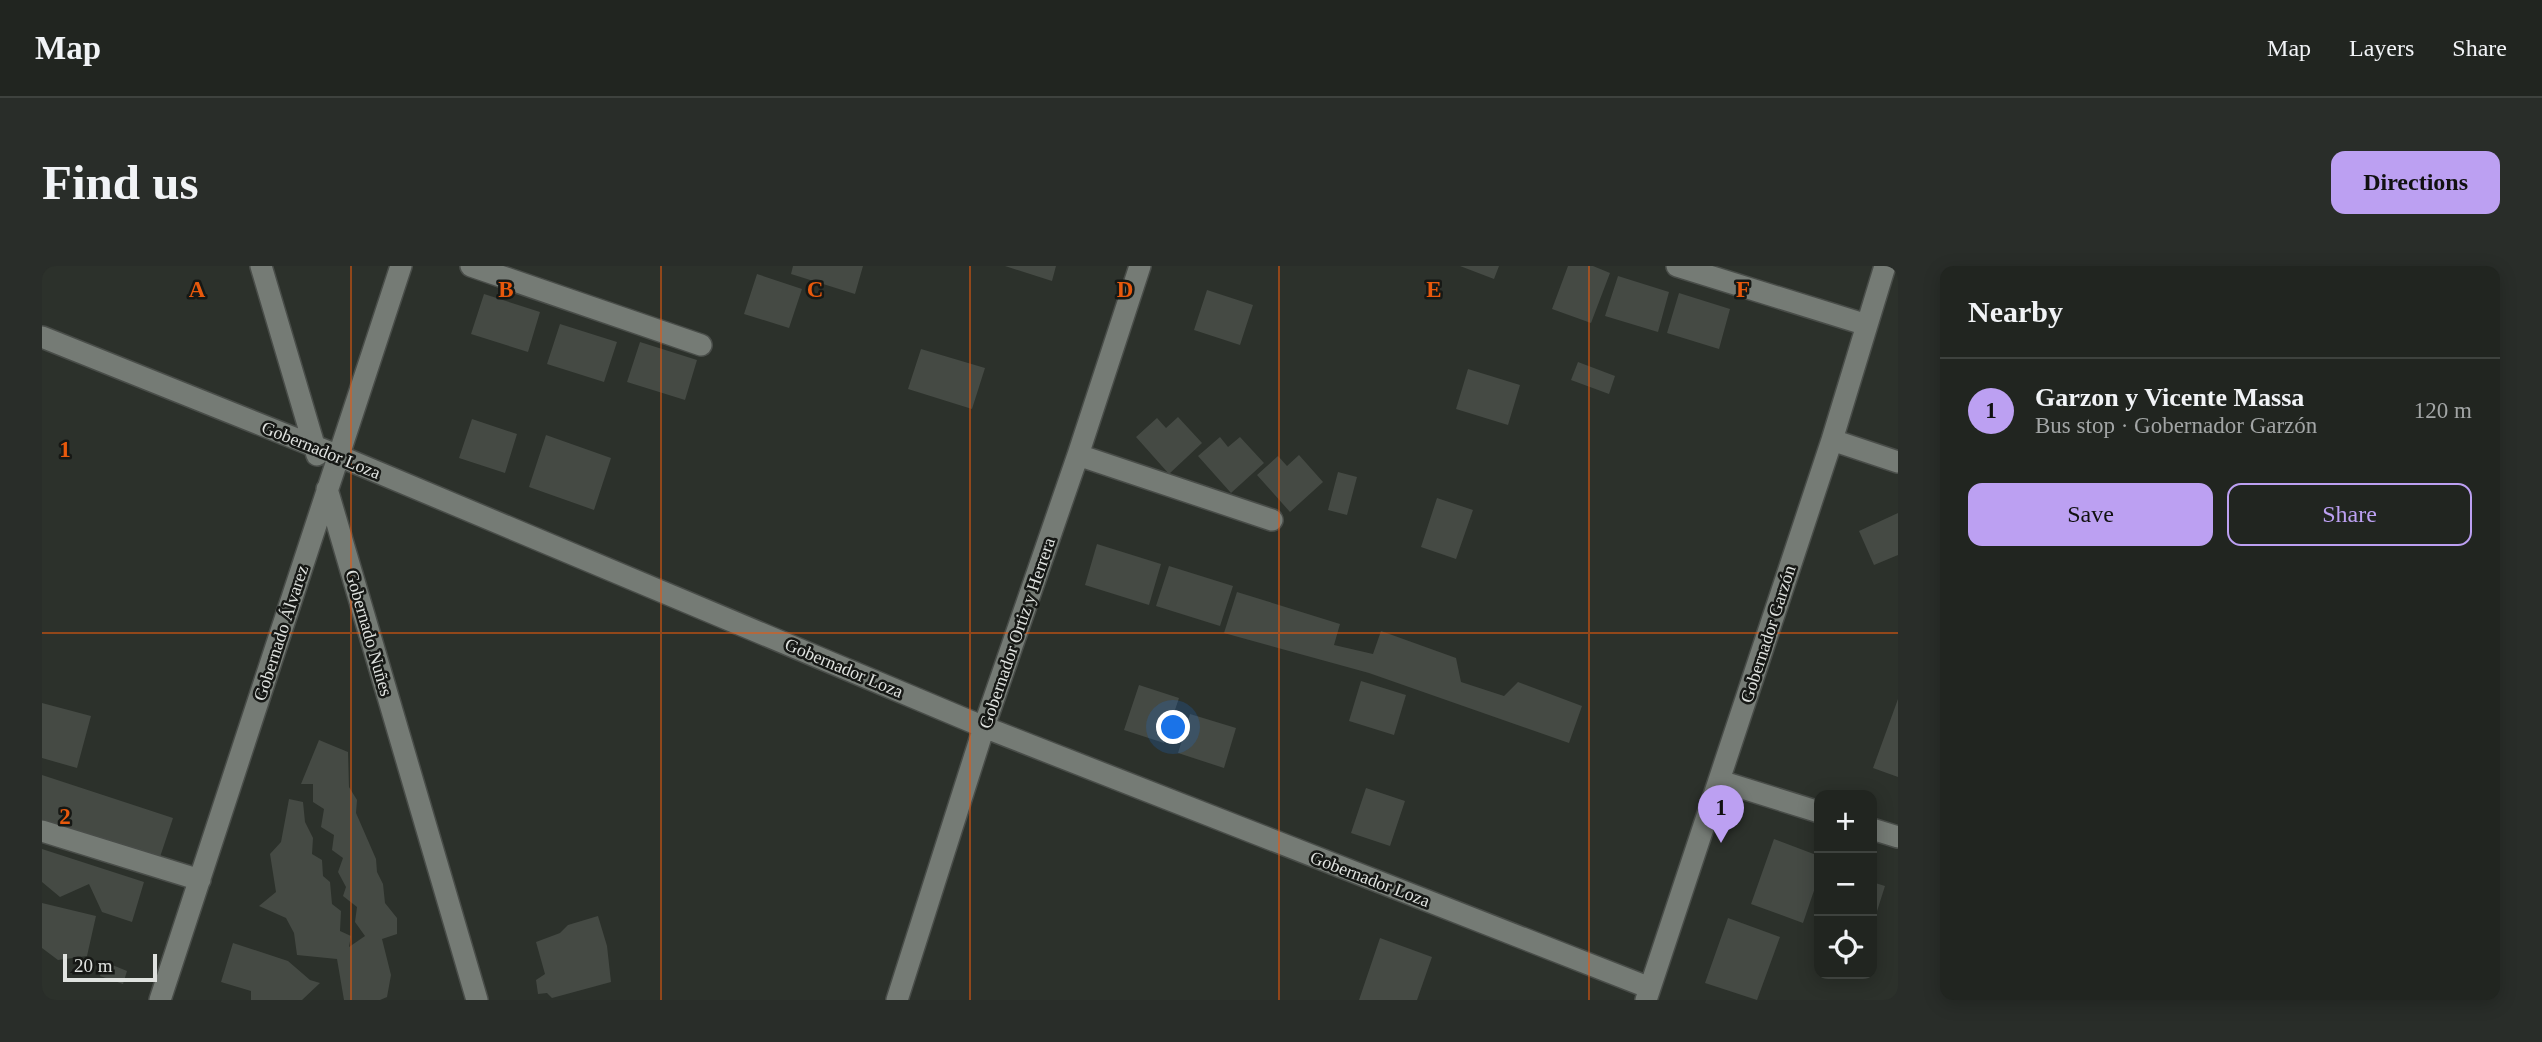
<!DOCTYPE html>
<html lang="en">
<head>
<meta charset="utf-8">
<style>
	body { margin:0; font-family:"Times New Roman",serif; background:#292d29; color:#f1f3f6 }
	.controls { position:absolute; right:21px; bottom:21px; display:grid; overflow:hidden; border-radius:14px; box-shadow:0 4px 18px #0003 }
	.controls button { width:63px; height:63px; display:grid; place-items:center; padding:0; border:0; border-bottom:2px solid #3e423e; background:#212520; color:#f1f3f6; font:35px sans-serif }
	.scale { position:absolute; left:21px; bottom:18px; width:94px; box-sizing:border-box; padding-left:7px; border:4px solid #dfe2df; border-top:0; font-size:19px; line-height:24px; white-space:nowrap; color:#dfe2df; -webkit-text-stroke:5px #161815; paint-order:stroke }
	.you { position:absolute; left:1132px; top:462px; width:24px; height:24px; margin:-18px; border:5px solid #fff; border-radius:50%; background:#1a73e8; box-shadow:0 0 0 10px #1a73e833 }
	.badge { display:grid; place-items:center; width:46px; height:46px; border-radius:50%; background:#bca0f2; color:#111; font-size:23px; font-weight:700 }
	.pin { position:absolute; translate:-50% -58px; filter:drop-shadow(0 2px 4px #0008) }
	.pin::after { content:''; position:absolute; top:37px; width:24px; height:21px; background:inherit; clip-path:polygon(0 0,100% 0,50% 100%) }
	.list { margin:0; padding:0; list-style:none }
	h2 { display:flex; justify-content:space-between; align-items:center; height:91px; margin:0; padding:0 28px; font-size:30px }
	h2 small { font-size:23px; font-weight:400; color:#a2a5a5 }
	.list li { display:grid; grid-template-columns:46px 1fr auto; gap:21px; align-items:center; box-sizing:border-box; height:105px; padding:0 28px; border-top:2px solid #3e423e }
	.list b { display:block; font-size:26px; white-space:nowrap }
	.list p { margin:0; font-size:23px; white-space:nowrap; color:#a2a5a5 }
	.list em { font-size:23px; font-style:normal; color:#a2a5a5 }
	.actions { display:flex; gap:14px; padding:21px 28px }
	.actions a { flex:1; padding:16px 0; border:2px solid #bca0f2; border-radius:14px; text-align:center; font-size:24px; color:#bca0f2 }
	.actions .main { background:#bca0f2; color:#111 }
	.icon { flex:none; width:38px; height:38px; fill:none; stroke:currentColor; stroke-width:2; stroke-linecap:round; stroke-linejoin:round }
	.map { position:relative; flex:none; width:1856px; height:734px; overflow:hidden; border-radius:14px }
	header { display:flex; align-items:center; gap:42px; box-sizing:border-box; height:98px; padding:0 35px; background:#212520; border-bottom:2px solid #3e423e }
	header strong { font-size:33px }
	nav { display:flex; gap:38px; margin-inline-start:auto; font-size:24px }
	.intro { display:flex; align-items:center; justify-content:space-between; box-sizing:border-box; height:168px; padding:0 42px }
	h1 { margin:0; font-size:49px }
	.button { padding:18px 32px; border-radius:14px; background:#bca0f2; color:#111; font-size:24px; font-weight:700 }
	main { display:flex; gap:42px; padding:0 42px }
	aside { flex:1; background:#212520; border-radius:14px; box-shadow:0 4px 18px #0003 }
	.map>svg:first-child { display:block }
	.building { fill:#454a44 }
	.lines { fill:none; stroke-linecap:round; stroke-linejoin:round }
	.minor-casing { stroke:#494d49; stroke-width:24 }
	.minor { stroke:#757b75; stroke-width:21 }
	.grid { fill:none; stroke:#e8590c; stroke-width:2; stroke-opacity:0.55 }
	.labels { text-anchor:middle; stroke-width:5; stroke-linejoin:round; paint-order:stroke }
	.street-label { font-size:18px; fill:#dfe2df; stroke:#161815 }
	.grid-label { font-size:23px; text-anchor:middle; font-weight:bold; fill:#e8590c; stroke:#161815; stroke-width:5; stroke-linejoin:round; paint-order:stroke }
</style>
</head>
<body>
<header>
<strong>Map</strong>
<nav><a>Map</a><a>Layers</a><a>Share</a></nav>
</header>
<div class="intro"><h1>Find us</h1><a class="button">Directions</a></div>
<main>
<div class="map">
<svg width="1856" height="734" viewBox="0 0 1856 734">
	<rect width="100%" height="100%" fill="#2c312b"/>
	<path class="building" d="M751,0H821L813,28L749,8Z
		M963,0H1014L1010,15Z
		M1418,0H1457L1452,13Z
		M1526,0H1551L1568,7L1549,57L1510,43Z
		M715,8L760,23L747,62L702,48Z
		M1576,10L1627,26L1616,66L1563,50Z
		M1165,24L1211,39L1198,79L1152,64Z
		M1637,27L1688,43L1677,83L1625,67Z
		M442,28L498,46L486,86L429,68Z
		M518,58L575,76L562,116L505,98Z
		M598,76L655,94L643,134L585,116Z
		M879,83L943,102L930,143L866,123Z
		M1536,96L1573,110L1567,128L1529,114Z
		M1426,103L1478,119L1466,159L1414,143Z
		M1136,151L1160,177L1127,208L1094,171L1115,152L1124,162Z
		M430,153L475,168L463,207L417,192Z
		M504,169L569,192L552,244L487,221Z
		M1178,171L1186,181L1198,171L1222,197L1189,227L1156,190Z
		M1257,189L1281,216L1248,246L1215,209L1236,190L1245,200Z
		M1296,206L1315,211L1305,249L1286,244Z
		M1395,232L1431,244L1414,293L1379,281Z
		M1856,247V289L1832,299L1817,265Z
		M1055,278L1119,298L1107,339L1043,319Z
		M1127,300L1191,320L1178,360L1114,340Z
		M1195,326L1298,358L1292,379L1331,388L1339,365L1414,392L1419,416L1462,430L1476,416L1540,440L1527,477L1327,407L1182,367Z
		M1319,415L1364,429L1352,469L1307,455Z
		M1097,419L1137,432L1122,477L1082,464Z
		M1856,433V511L1831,502Z
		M0,437L49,450L35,502L0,492Z
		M1148,448L1194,462L1182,502L1136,487Z
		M277,474L306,486L307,521L315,534L314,547L334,593L335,606L341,618L343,637L355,652V668L340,673L349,709L345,731L338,734H302L295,693L255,689L252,667L244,652L217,640L234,626L228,588L239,576L247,533L261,536L263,556L271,572L270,588L280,594L281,610L288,616L290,638L299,645L298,665L309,670L307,681L323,670L313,656L315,641L301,630L304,621L296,606L301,592L290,584L292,569L279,561L282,543L271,536V518H259Z
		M0,509L131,552L118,591L0,553Z
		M1324,522L1363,535L1348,580L1309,567Z
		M1732,573L1777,590V610L1761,657L1709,638Z
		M0,583L102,616L90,656L60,646L47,618L18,631L0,616Z
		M1830,616L1843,620L1830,661Z
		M0,637L54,650L45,690L16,694L0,682Z
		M556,650L565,680L569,716L510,732L505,727L496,728L494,714L503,708L494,676L518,667L526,659Z
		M1686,652L1738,671L1715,734L1663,717Z
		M1338,672L1390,691L1375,734H1317Z
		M191,677L246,695L268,714L278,717L260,734H209V725L179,716Z
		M63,696L85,705L81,718L58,710Z"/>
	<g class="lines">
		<defs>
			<path id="minor" d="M219,0L275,189
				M429,0L659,79
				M1635,0L1825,59
				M0,71L297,190L942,461L1608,722
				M1790,174L1856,196
				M1036,189L1230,254
				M285,223L435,734
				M1678,515L1777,546
				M1830,563L1856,571
				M0,565L158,614
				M118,734L359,0
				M855,734L942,461L1036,189L1098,0
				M1604,734L1790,174L1843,0"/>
		</defs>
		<use href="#minor" class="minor-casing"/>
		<use href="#minor" class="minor"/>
	</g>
	<path class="grid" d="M309,0V734M619,0V734M928,0V734M1237,0V734M1547,0V734M0,367H1856"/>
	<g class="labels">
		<g class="street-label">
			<text transform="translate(279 184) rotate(22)" y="6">Gobernador Loza</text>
			<text transform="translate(239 367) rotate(-72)" y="6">Gobernado Álvarez</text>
			<text transform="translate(327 367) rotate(74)" y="6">Gobernado Nuñes</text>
			<text transform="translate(975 367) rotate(-71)" y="6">Gobernador Ortiz y Herrera</text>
			<text transform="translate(1726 368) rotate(-72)" y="6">Gobernador Garzón</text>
			<text transform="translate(802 402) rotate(23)" y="6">Gobernador Loza</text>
			<text transform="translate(1328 613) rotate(21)" y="6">Gobernador Loza</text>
		</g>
	</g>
	<g class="grid-label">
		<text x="155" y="31">A</text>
		<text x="464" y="31">B</text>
		<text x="773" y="31">C</text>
		<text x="1083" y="31">D</text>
		<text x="1392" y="31">E</text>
		<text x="1701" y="31">F</text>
		<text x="23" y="191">1</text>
		<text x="23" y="558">2</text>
	</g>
</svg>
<div class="controls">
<button>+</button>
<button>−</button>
<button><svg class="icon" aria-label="locate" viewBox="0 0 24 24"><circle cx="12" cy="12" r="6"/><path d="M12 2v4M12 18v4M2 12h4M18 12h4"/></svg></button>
</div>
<div class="scale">20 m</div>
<div class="you"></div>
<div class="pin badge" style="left:1679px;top:577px">1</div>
</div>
<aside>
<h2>Nearby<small></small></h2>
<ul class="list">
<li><span class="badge">1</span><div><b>Garzon y Vicente Massa</b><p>Bus stop · Gobernador Garzón</p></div><em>120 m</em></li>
</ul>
<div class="actions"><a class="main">Save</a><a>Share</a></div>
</aside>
</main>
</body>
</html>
